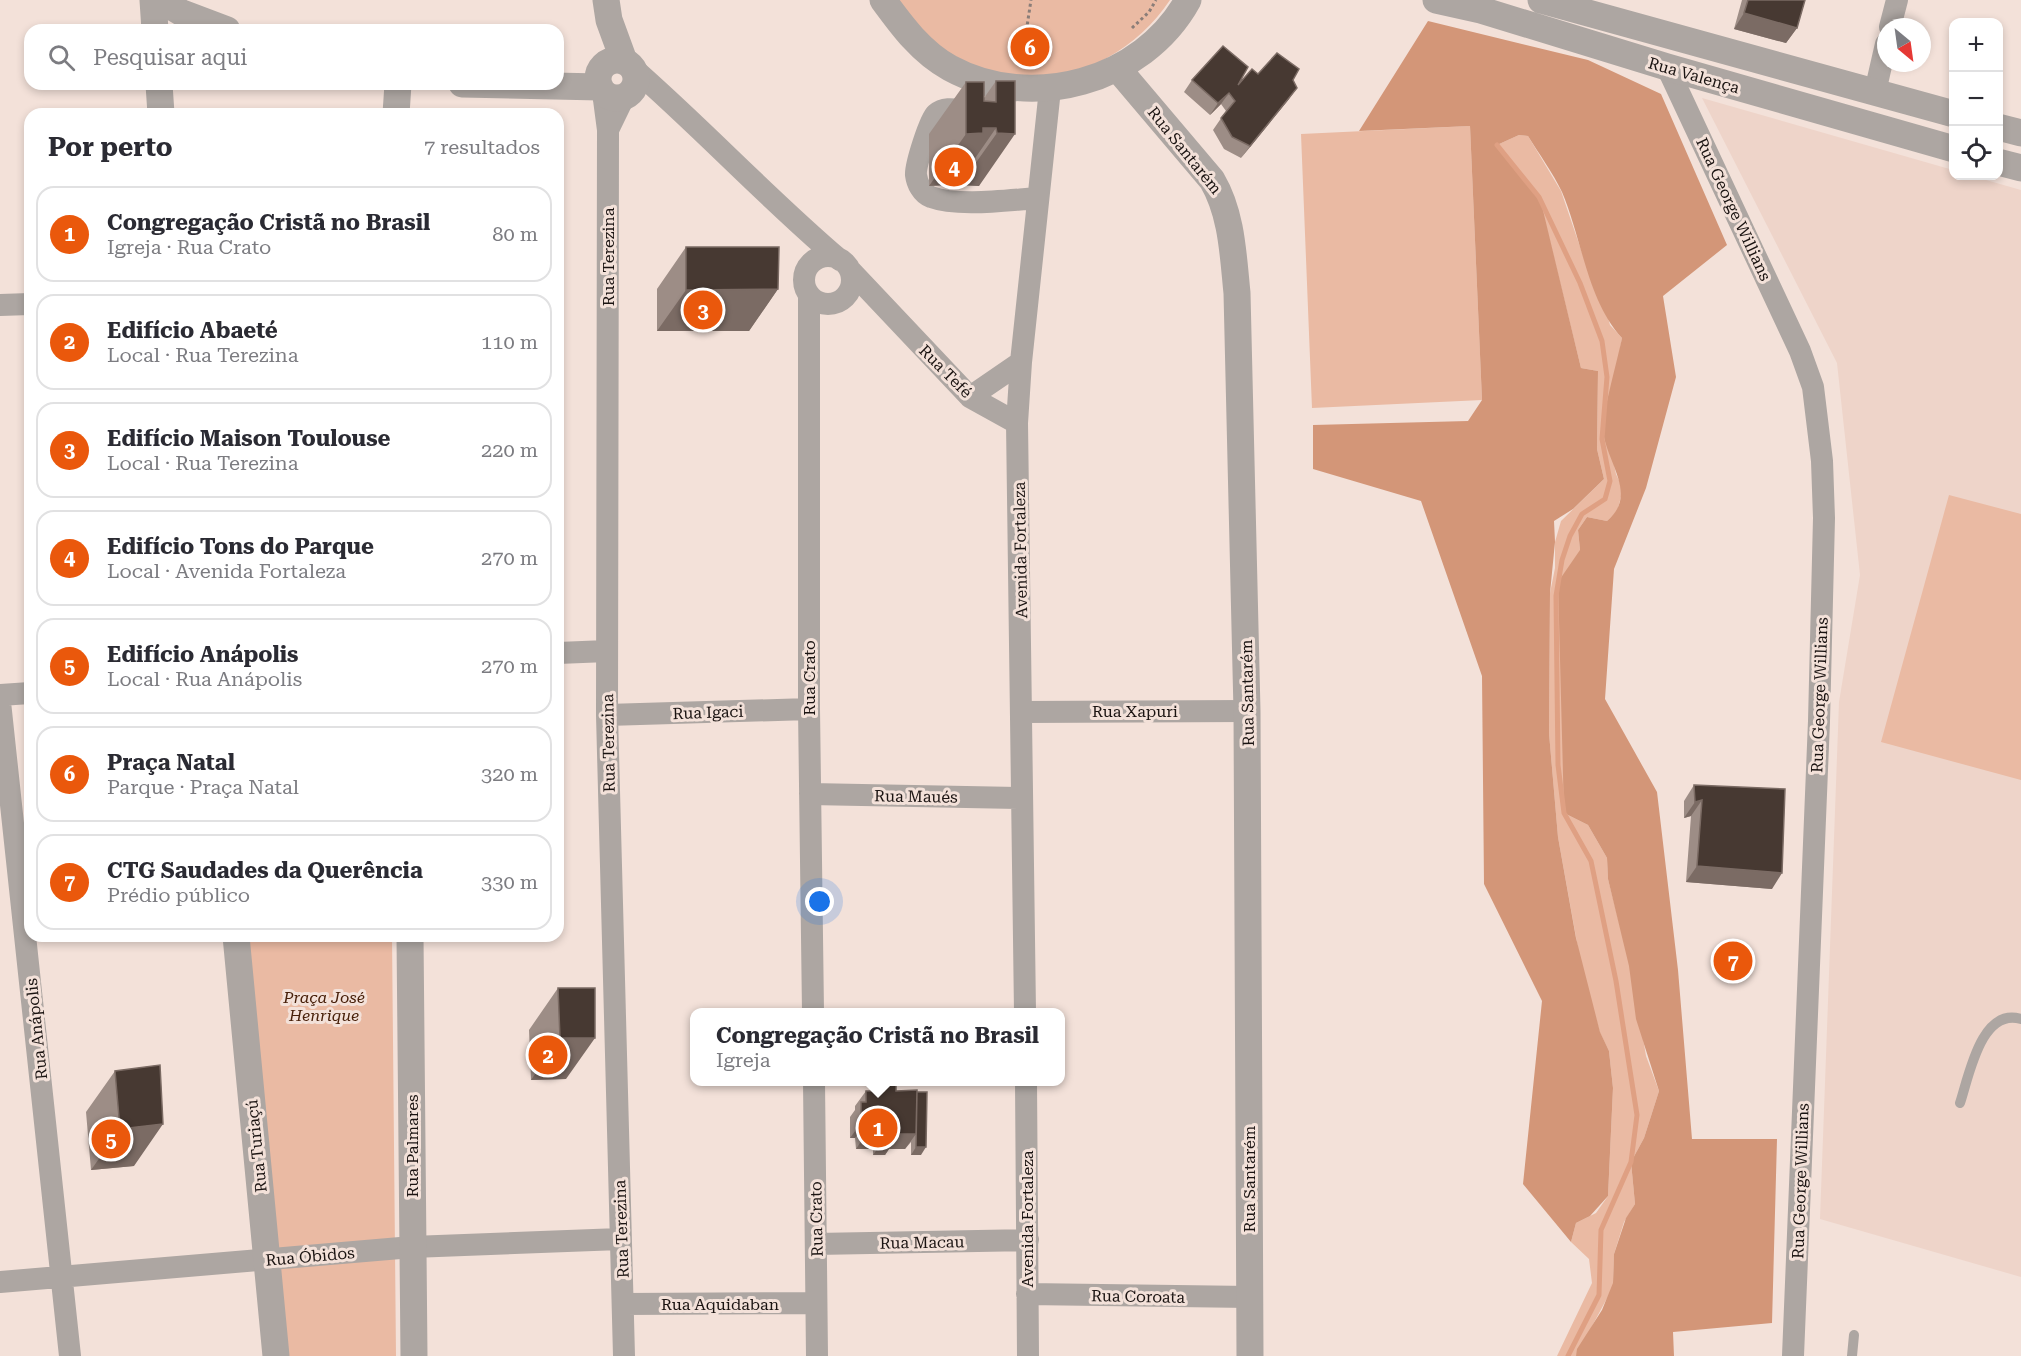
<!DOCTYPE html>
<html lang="pt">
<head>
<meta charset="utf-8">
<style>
	body { margin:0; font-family:"Roboto Serif",serif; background:#f7f7f7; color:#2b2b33 }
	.controls { position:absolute; right:18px; top:18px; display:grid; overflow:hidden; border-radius:12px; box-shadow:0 3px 9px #0003 }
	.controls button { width:54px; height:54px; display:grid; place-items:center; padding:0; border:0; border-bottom:2px solid #e1e1e2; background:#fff; color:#2b2b33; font:30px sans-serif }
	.compass { position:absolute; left:1877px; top:18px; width:54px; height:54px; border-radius:50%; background:#fff; box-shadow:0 3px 9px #0003; rotate:151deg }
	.you { position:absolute; left:820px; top:902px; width:21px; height:21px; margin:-15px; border:4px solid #fff; border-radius:50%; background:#1a73e8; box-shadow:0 0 0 9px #1a73e833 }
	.badge { display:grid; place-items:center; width:39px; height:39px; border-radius:50%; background:#ea580c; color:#fff; font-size:20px; font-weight:700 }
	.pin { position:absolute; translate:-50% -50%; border:3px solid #fff; box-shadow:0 2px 6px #0006 }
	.popup { position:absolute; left:690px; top:1008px; width:375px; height:78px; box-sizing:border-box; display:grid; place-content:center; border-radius:12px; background:#fff; filter:drop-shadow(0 2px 4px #0005); font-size:20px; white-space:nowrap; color:#7c7c81 }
	.popup b { font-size:22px; color:#2b2b33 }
	.popup::after { content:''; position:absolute; left:50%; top:100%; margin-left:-12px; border:12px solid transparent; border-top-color:#fff }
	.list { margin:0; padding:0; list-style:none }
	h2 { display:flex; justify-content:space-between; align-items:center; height:78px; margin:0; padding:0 24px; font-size:26px }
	h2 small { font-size:20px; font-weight:400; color:#7c7c81 }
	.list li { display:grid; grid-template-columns:39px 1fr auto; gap:18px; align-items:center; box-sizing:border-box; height:96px; margin:0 12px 12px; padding:0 12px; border:2px solid #e1e1e2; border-radius:18px }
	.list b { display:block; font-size:22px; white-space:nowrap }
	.list p { margin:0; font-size:20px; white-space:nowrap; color:#7c7c81 }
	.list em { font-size:20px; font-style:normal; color:#7c7c81 }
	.icon { flex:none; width:33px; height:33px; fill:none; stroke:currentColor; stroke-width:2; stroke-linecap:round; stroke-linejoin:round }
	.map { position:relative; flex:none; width:2021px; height:1356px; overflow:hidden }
	.search { position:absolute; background:#fff; box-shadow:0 3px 9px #0003; left:24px; top:24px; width:540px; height:66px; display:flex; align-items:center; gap:15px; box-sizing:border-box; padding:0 21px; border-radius:18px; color:#7c7c81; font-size:22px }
	.panel { position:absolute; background:#fff; box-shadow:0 3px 9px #0003; left:24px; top:108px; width:540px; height:834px; border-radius:18px }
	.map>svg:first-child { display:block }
	.built { fill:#eed4c9 }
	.green { fill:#eabaa3 }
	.forest { fill:#d39678 }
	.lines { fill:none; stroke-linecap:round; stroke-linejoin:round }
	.stream { stroke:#dfa083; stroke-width:5 }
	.path { stroke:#8a7d78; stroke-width:3; stroke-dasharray:3 3; stroke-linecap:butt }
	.service { stroke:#ada6a2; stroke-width:10 }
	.minor { stroke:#ada6a2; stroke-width:22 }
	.tertiary { stroke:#ada6a2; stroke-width:27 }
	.wall { fill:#9d8d86 }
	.shaded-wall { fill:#7b6b64 }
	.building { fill:#473932; stroke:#7b6b64; stroke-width:1.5 }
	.labels { text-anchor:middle; stroke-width:6; stroke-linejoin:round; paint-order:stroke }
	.street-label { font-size:16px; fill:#1a1311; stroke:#f3e1d9 }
	.park-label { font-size:16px; font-style:italic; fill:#48200a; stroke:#f3e1d9 }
</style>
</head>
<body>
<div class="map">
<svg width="2021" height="1356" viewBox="0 0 2021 1356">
	<rect width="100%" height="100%" fill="#f3e1d9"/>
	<path class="built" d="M1702,98L1953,170L1954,176H1972L2021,190V1277L1820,1219L1839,702L1860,575L1837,363Z"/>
	<path class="green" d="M891,0H1170C1124,69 1030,104 954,60C938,51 907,15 891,0Z
		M1470,126L1482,400L1312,408L1301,134Z
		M1519,135L1528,136L1561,191L1591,279L1603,300L1610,325L1622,338L1606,428L1616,474L1623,489L1617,512L1607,521L1587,517L1578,530L1580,550L1563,804L1564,813L1588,825L1607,858L1608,879L1632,973L1646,1056L1659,1091L1644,1138L1631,1162L1635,1204L1624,1222L1614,1254L1613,1287L1576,1356H1557L1592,1283L1589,1259L1571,1242L1576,1223L1596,1213L1608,1196L1613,1088L1609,1051L1600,1033L1581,965L1558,837L1549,733L1550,593L1555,568V542L1561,521L1604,479L1597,449L1598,371L1581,368L1539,197L1497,145Z
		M1949,495L2021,514V780L1881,742Z
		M248,936H392L396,1356H287Z"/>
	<path class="forest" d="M1428,21L1588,60L1661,94L1727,245L1663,296L1676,377L1646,488L1614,569L1605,699L1657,792L1678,970L1692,1139H1777L1772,1323L1673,1332L1674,1356H1576L1577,1349L1602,1310L1613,1283L1614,1254L1626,1218L1635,1204L1631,1162L1644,1138L1659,1091L1636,1019L1629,966L1608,879L1607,858L1588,825L1564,813L1558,582L1580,550L1578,530L1587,517L1607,521C1639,494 1606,463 1603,430C1602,415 1618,358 1622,338C1587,300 1582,239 1562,192C1553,173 1539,154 1528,136L1519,135L1497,145L1541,202L1581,368L1598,371L1597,449L1604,479L1573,509L1554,521L1555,542L1550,593L1549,733L1558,837L1576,938L1600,1032L1609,1051L1613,1088L1608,1196L1590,1216L1576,1223L1571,1242L1523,1184L1542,1001L1484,884L1482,676L1421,501L1313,469V425L1468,421L1482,400L1470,126L1359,131Z"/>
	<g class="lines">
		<path class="stream" d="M1497,145L1539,197L1580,283L1602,341L1607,377L1602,439L1610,481L1605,499L1582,514L1570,536L1562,560L1556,596L1558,765L1564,813L1591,861L1616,981L1637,1115L1631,1162L1601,1230L1599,1295L1568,1356"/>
		<path class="path" d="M1132,28L1149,12L1156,0
			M1021,66L1031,0"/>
		<path class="service" d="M1960,1103C1969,1076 1981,1007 2021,1019
			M1852,1356L1854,1335"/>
		<path class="minor" d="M1890,27L1897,0
			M1667,67L1800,351L1813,387L1822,461L1824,518L1819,721L1793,1356
			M633,68C704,130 768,199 840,260
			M603,92L608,130L607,715L624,1356
			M1875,92L1886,44
			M968,111C957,110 945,106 936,114C930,119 915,166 916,175C917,183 922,194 931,197C958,207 1008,200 1038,198
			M608,130L624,97
			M804 280a24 24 0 1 1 48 0a24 24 0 1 1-48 0Z
			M850,270L970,397L1017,423
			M809,295V709L813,1012
			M0,305L30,304
			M970,397L1021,362
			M558,653L607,651
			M0,695L30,693
			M0,702L70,1356
			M1023,712L1247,711
			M607,715L809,709
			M810,794L1022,798
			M1025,1012L1017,423L1021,362L1050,89
			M814,1082L817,1356
			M1026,1082L1028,1356
			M816,1244L1028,1240
			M0,1282L412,1247L620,1239
			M1027,1294L1250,1297
			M623,1304L816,1303"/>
		<path class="tertiary" d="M153,0L155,30
			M160,0L182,13L227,30
			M606,0L609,20L624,61
			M883,0C902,26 921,52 950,68C1031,112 1143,82 1188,0
			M1436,0L1481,10L1667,67L1954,149
			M1541,0L1954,114
			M598 79a19 19 0 1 1 38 0a19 19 0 1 1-38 0Z
			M1118,69L1212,180C1232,214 1233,254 1237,293L1247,711L1250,1356
			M159,84L161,114
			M462,84L600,87
			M396,114L398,84
			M1998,127L2021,133
			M1998,162L2021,168
			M236,936L276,1356
			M410,936L414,1356"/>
	</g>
	<path class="wall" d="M1742,0H1805L1797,28L1786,43L1734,29Z
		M1258,74L1293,80L1289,99L1241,158L1224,149L1213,130L1226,111L1221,104L1210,115L1184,92L1192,80L1238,85Z
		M996,81H1015L979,186L960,185V180H951L947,185L929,186V134L966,82L984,98Z
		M686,247L778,289L749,331H657V289Z
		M1694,785L1772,889L1686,882L1691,816L1684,818V801Z
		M558,988L566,1079L531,1080L529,1030Z
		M115,1071L134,1166L91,1170L86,1112Z
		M884,1084L896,1091L917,1090L921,1155H911V1142L905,1149H889L885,1155H873V1149H856L855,1138H850V1117L855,1110V1106L866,1091H879Z"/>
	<path class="shaded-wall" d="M1744,13L1797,28L1786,43L1734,29Z
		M1297,88L1289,99L1241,158L1250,146Z
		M1229,93L1221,104L1210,115L1218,103Z
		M983,128H996L960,180H951L947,185L929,186L966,134Z
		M997,133L1015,134L979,186L960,185Z
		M778,289L749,331H657L686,290Z
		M1702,800L1691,816L1684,818L1695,802Z
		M1697,866L1782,873L1772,889L1686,882Z
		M560,1038H595L566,1079L531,1080Z
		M861,1123H866L855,1138H850Z
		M163,1124L134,1166L91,1170L120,1129Z
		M866,1134H884L873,1149H856Z
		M896,1134H916L905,1149H889L885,1155H873L884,1140Z
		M916,1147H926L921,1155H911Z"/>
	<path class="building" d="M1748,0H1805L1797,28L1744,13Z
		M1223,46L1248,67L1238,85L1252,69L1258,74L1277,53L1299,69L1293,80L1297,88L1250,146L1232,137L1221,118L1235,101L1229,93L1218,103L1192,80Z
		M996,81H1015V134L997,133L996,128H983V133L966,134V82H984V101L996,102Z
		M686,247H779L778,289L686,290Z
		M1694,785L1785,789L1782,873L1697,866L1702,800L1695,802Z
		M558,988H595V1038H560Z
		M160,1065L163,1124L120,1129L115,1071Z
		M884,1084H896V1091L917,1090L916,1134H896L895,1140H884V1134H866V1123H861V1102H866V1091H884Z
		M917,1092H927L926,1147H916Z"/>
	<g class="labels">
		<g class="street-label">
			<text transform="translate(1694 75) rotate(16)" y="6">Rua Valença</text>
			<text transform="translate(1185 150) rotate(51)" y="6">Rua Santarém</text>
			<text transform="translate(1734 209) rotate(65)" y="6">Rua George Willians</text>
			<text transform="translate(608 257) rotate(-90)" y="6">Rua Terezina</text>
			<text transform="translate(946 371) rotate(45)" y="6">Rua Tefé</text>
			<text transform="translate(1020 550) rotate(-91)" y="6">Avenida Fortaleza</text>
			<text transform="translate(809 678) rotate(-90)" y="6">Rua Crato</text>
			<text transform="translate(1247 693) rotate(-91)" y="6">Rua Santarém</text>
			<text transform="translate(1819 695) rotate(-88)" y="6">Rua George Willians</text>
			<text x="1135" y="717">Rua Xapuri</text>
			<text transform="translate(708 712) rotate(-2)" y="6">Rua Igaci</text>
			<text transform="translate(608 743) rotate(-91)" y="6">Rua Terezina</text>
			<text transform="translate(916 796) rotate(1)" y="6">Rua Maués</text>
			<text transform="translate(36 1029) rotate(-96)" y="6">Rua Anápolis</text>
			<text transform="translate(256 1146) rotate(-96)" y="6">Rua Turiaçú</text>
			<text transform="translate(412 1146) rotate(-90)" y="6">Rua Palmares</text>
			<text transform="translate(1249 1179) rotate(-90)" y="6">Rua Santarém</text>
			<text transform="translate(1800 1181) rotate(-88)" y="6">Rua George Willians</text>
			<text transform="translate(816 1219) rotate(-91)" y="6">Rua Crato</text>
			<text transform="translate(1027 1219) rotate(-90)" y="6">Avenida Fortaleza</text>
			<text transform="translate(621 1229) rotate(-92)" y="6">Rua Terezina</text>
			<text transform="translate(922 1242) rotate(-1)" y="6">Rua Macau</text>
			<text transform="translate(310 1256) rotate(-5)" y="6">Rua Óbidos</text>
			<text transform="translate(1138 1296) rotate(1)" y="6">Rua Coroata</text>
			<text x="720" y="1310">Rua Aquidaban</text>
		</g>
		<g class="park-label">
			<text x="324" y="1003">Praça José<tspan x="324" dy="18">Henrique</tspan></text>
		</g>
	</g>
</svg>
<div class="controls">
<button>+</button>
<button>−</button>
<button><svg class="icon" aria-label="locate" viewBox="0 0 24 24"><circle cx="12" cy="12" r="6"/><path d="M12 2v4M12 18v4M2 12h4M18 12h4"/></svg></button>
</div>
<svg class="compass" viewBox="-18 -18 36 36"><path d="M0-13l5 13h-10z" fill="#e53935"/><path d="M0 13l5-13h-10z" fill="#7c7c81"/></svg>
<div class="you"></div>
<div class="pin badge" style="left:878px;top:1128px">1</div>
<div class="popup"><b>Congregação Cristã no Brasil</b>Igreja</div>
<div class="pin badge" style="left:548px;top:1055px">2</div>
<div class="pin badge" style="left:703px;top:310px">3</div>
<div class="pin badge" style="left:954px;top:167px">4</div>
<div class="pin badge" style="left:111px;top:1139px">5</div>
<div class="pin badge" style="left:1030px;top:47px">6</div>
<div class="pin badge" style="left:1733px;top:961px">7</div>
<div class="search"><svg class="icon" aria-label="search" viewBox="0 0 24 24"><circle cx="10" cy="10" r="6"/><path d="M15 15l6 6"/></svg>Pesquisar aqui</div>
<section class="panel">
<h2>Por perto<small>7 resultados</small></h2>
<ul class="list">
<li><span class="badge">1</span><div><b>Congregação Cristã no Brasil</b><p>Igreja · Rua Crato</p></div><em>80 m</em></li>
<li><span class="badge">2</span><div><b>Edifício Abaeté</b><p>Local · Rua Terezina</p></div><em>110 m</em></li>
<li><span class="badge">3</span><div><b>Edifício Maison Toulouse</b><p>Local · Rua Terezina</p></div><em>220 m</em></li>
<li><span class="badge">4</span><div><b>Edifício Tons do Parque</b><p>Local · Avenida Fortaleza</p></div><em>270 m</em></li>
<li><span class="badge">5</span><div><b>Edifício Anápolis</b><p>Local · Rua Anápolis</p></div><em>270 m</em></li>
<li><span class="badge">6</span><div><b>Praça Natal</b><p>Parque · Praça Natal</p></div><em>320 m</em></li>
<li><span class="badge">7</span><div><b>CTG Saudades da Querência</b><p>Prédio público</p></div><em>330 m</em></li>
</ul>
</section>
</div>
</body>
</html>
